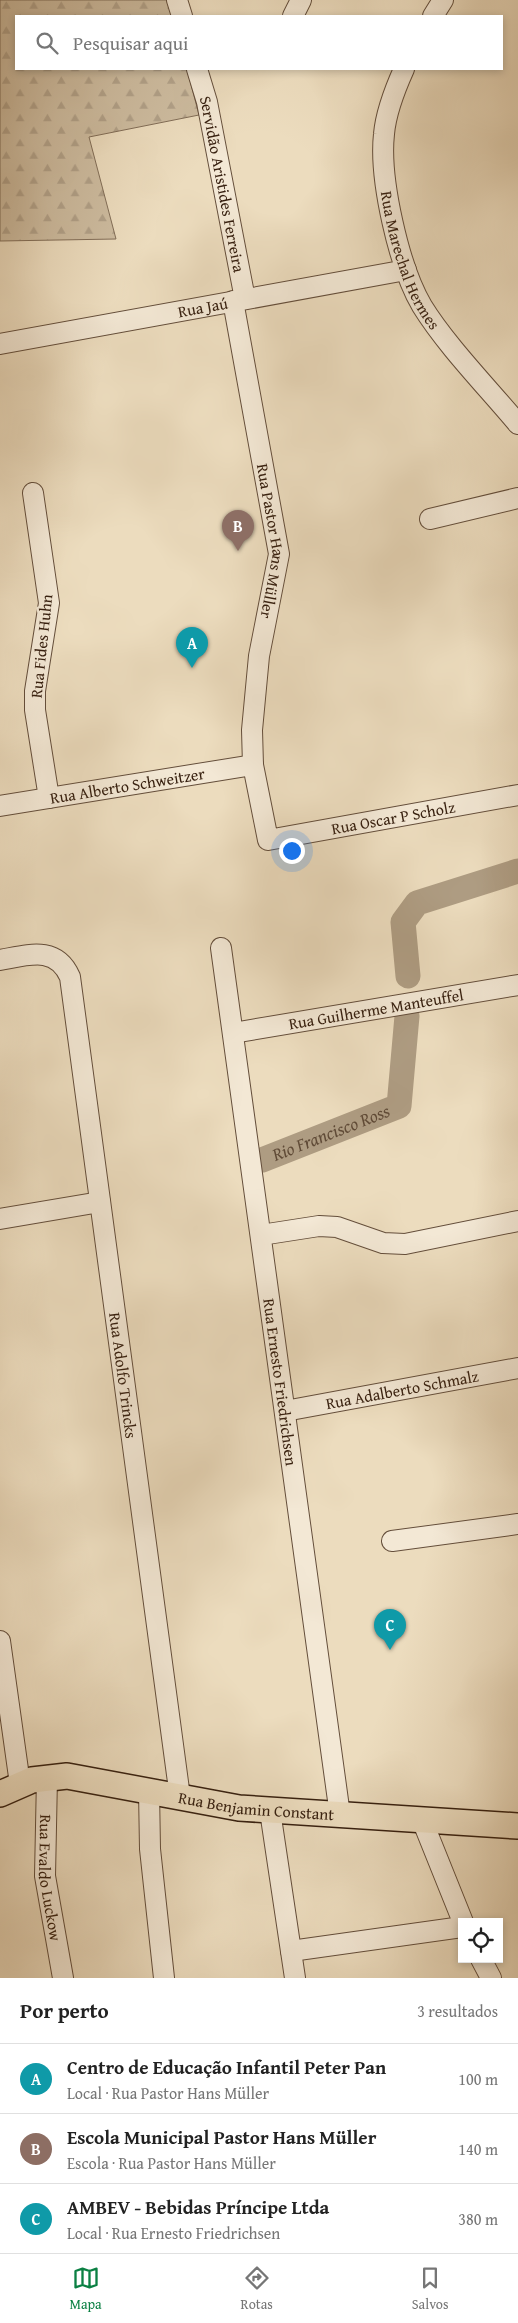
<!DOCTYPE html>
<html lang="pt">
<head>
<meta charset="utf-8">
<style>
	body { margin:0; font-family:"Gentium Book Plus",serif; background:#f2f2f2; color:#222 }
	.controls { position:absolute; right:15px; bottom:15px; display:grid; overflow:hidden; border-radius:0px; box-shadow:0 2px 8px #0003 }
	.controls button { width:45px; height:45px; display:grid; place-items:center; padding:0; border:0; border-bottom:1px solid #e0e0e0; background:#fff; color:#222; font:25px sans-serif }
	.you { position:absolute; left:291px; top:850px; width:18px; height:18px; margin:-12px; border:4px solid #fff; border-radius:50%; background:#1a73e8; box-shadow:0 0 0 8px #1a73e833 }
	.badge { display:grid; place-items:center; width:32px; height:32px; border-radius:50%; background:#0b8043; color:#fff; font-size:16px; font-weight:700 }
	.pin { position:absolute; translate:-50% -41px; filter:drop-shadow(0 1px 2px #0008) }
	.pin::after { content:''; position:absolute; top:26px; width:18px; height:15px; background:inherit; clip-path:polygon(0 0,100% 0,50% 100%) }
	.list { margin:0; padding:0; list-style:none }
	h2 { display:flex; justify-content:space-between; align-items:center; height:65px; margin:0; padding:0 20px; font-size:21px }
	h2 small { font-size:16px; font-weight:400; color:#767676 }
	.list li { display:grid; grid-template-columns:32px 1fr auto; gap:15px; align-items:center; box-sizing:border-box; height:70px; padding:0 20px; border-top:1px solid #e0e0e0 }
	.list b { display:block; font-size:19px; white-space:nowrap }
	.list p { margin:0; font-size:16px; white-space:nowrap; color:#767676 }
	.list em { font-size:16px; font-style:normal; color:#767676 }
	.icon { flex:none; width:28px; height:28px; fill:none; stroke:currentColor; stroke-width:2; stroke-linecap:round; stroke-linejoin:round }
	.map { position:relative; flex:none; width:518px; height:1978px; overflow:hidden }
	.search { position:absolute; background:#fff; box-shadow:0 2px 8px #0003; left:15px; right:15px; top:15px; height:55px; display:flex; align-items:center; gap:12px; box-sizing:border-box; padding:0 18px; border-radius:0px; color:#767676; font-size:19px }
	.sheet { height:275px; background:#fff }
	nav { display:flex; justify-content:space-around; align-items:center; box-sizing:border-box; height:70px; border-top:1px solid #e0e0e0; background:#fff; font-size:14px; color:#767676 }
	nav a { display:grid; justify-items:center; gap:2px }
	nav .on { color:#0b8043 }
	.map>svg:first-child { display:block }
	.forest { fill:url(#forest-firs); stroke:#826e58 }
	.lines { fill:none; stroke-linecap:round; stroke-linejoin:round }
	.river { stroke:#ae9c82; stroke-width:25 }
	.minor-casing { stroke:#644e3b; stroke-width:22 }
	.major-casing { stroke:#361f0f; stroke-width:28 }
	.minor { stroke:#f3e8d5; stroke-width:20 }
	.major { stroke:#ecdcbe; stroke-width:25 }
	.labels { text-anchor:middle; stroke-width:4.5; stroke-linejoin:round; paint-order:stroke }
	.street-label { font-size:16px; fill:#361f0f; stroke:#f3e8d5 }
	.water-label { font-size:18px; font-style:italic; fill:#604b37; stroke:#f3e8d5 }
</style>
</head>
<body>
<div class="map">
<svg width="518" height="1978" viewBox="0 0 518 1978">
	<defs>
		<pattern id="forest-firs" width="22" height="20" patternUnits="userSpaceOnUse" patternTransform="scale(1.25)"><rect width="22" height="20" fill="#cdbca0"/><path d="M5 1l3.5 6h-7zM16 11l3.5 6h-7z" fill="#b1a189"/></pattern>
	</defs>
	<rect width="100%" height="100%" fill="#ecdcbe"/>
	<filter id="stains"><feTurbulence type="fractalNoise" baseFrequency=".004" numOctaves="4"/><feColorMatrix values="0 0 0 0 .2 0 0 0 0 .09 0 0 0 0 .02 0 0 0 .5 -.17"/></filter>
	<radialGradient id="worn" r=".72"><stop offset=".6" stop-color="#630" stop-opacity="0"/><stop offset="1" stop-color="#630" stop-opacity=".3"/></radialGradient>
	<path class="forest" d="M0,0H171L175,16H16V69H187L199,115L89,137L116,239L0,241Z"/>
	<g class="lines">
		<g class="river">
			<path d="M408,976L403,922L417,903L518,871"/>
			<path id="s1" d="M262,1160L399,1106L407,1016"/>
		</g>
		<defs>
			<g id="minor">
				<path d="M177,0L182,16"/>
				<path d="M293,16L301,0"/>
				<path d="M433,16L443,0"/>
				<path id="s2" d="M197,69L207,102L245,299"/>
				<path id="s3" d="M404,69C395,89 386,111 384,134C379,179 399,267 422,306C446,345 488,388 518,424"/>
				<path id="s4" d="M233,301L279,554L259,656L252,730L253,765L268,840L518,795"/>
				<path id="s5" d="M0,344L406,270"/>
				<path d="M33,493L49,603L35,691V710L49,798"/>
				<path d="M430,519L518,498"/>
				<path id="s6" d="M0,806L253,765"/>
				<path id="s7" d="M221,948L340,1815"/>
				<path id="s8" d="M0,960C28,955 56,945 70,977L180,1797"/>
				<path id="s9" d="M233,1033L518,985"/>
				<path d="M0,1219L100,1202"/>
				<path d="M261,1235L319,1226L337,1227L383,1243L405,1244L518,1221"/>
				<path id="s10" d="M285,1411L518,1368"/>
				<path d="M392,1541L518,1524"/>
				<path d="M0,1641L20,1784"/>
				<path id="s11" d="M47,1777L45,1876L63,1978"/>
				<path d="M149,1791L150,1849L164,1978"/>
				<path d="M270,1811L295,1978"/>
				<path d="M422,1820L463,1922"/>
				<path d="M291,1951L462,1927"/>
				<path d="M481,1959L491,1978"/>
			</g>
			<g id="major">
				<path id="s12" d="M0,1794L32,1780L67,1776L239,1808L518,1826"/>
			</g>
		</defs>
		<use href="#minor" class="minor-casing"/>
		<use href="#major" class="major-casing"/>
		<use href="#minor" class="minor"/>
		<use href="#major" class="major"/>
	</g>
	<g class="labels">
		<g class="street-label">
			<text dy="6" stroke="none"><textPath href="#s2" startOffset="118">Servidão Aristides Ferreira</textPath></text>
			<text dy="6" stroke="none"><textPath href="#s3" startOffset="199">Rua Marechal Hermes</textPath></text>
			<text dy="6" stroke="none"><textPath href="#s5" startOffset="206">Rua Jaú</textPath></text>
			<text dy="6" stroke="none"><textPath href="#s4" startOffset="244">Rua Pastor Hans Müller</textPath></text>
			<text transform="translate(41 646) rotate(-84)" y="6">Rua Fides Huhn</text>
			<text dy="6" stroke="none"><textPath href="#s6" startOffset="129">Rua Alberto Schweitzer</textPath></text>
			<text dy="6" stroke="none"><textPath href="#s4" startOffset="674">Rua Oscar P Scholz</textPath></text>
			<text dy="6" stroke="none"><textPath href="#s9" startOffset="145">Rua Guilherme Manteuffel</textPath></text>
			<text dy="6" stroke="none"><textPath href="#s8" startOffset="482">Rua Adolfo Trincks</textPath></text>
			<text dy="6" stroke="none"><textPath href="#s7" startOffset="438">Rua Ernesto Friedrichsen</textPath></text>
			<text dy="6" stroke="none"><textPath href="#s10" startOffset="119">Rua Adalberto Schmalz</textPath></text>
			<text dy="6" stroke="none"><textPath href="#s12" startOffset="262">Rua Benjamin Constant</textPath></text>
			<text dy="6" stroke="none"><textPath href="#s11" startOffset="101">Rua Evaldo Luckow</textPath></text>
		</g>
		<g class="water-label">
			<text dy="6" stroke="none"><textPath href="#s1" startOffset="74">Rio Francisco Ross</textPath></text>
		</g>
	</g>
	<rect width="100%" height="100%" filter="url(#stains)"/>
	<rect width="100%" height="100%" fill="url(#worn)"/>
</svg>
<div class="controls">
<button><svg class="icon" aria-label="locate" viewBox="0 0 24 24"><circle cx="12" cy="12" r="6"/><path d="M12 2v4M12 18v4M2 12h4M18 12h4"/></svg></button>
</div>
<div class="you"></div>
<div class="pin badge" style="left:192px;top:668px;background:#0f9aa8">A</div>
<div class="pin badge" style="left:238px;top:551px;background:#8d6e63">B</div>
<div class="pin badge" style="left:390px;top:1650px;background:#0f9aa8">C</div>
<div class="search"><svg class="icon" aria-label="search" viewBox="0 0 24 24"><circle cx="10" cy="10" r="6"/><path d="M15 15l6 6"/></svg>Pesquisar aqui</div>
</div>
<section class="sheet">
<h2>Por perto<small>3 resultados</small></h2>
<ul class="list">
<li><span class="badge" style="background:#0f9aa8">A</span><div><b>Centro de Educação Infantil Peter Pan</b><p>Local · Rua Pastor Hans Müller</p></div><em>100 m</em></li>
<li><span class="badge" style="background:#8d6e63">B</span><div><b>Escola Municipal Pastor Hans Müller</b><p>Escola · Rua Pastor Hans Müller</p></div><em>140 m</em></li>
<li><span class="badge" style="background:#0f9aa8">C</span><div><b>AMBEV - Bebidas Príncipe Ltda</b><p>Local · Rua Ernesto Friedrichsen</p></div><em>380 m</em></li>
</ul>
</section>
<nav>
<a class="on"><svg class="icon" aria-label="map" viewBox="0 0 24 24"><path d="M3 6l6-2 6 2 6-2v14l-6 2-6-2-6 2zM9 4v14M15 6v14"/></svg>Mapa</a>
<a><svg class="icon" aria-label="directions" viewBox="0 0 24 24"><path d="M12 3l9 9-9 9-9-9zM9 14v-3h6M13 9l2 2-2 2"/></svg>Rotas</a>
<a><svg class="icon" aria-label="saved" viewBox="0 0 24 24"><path d="M7 4h10v16l-5-4-5 4z"/></svg>Salvos</a>
</nav>
</body>
</html>
